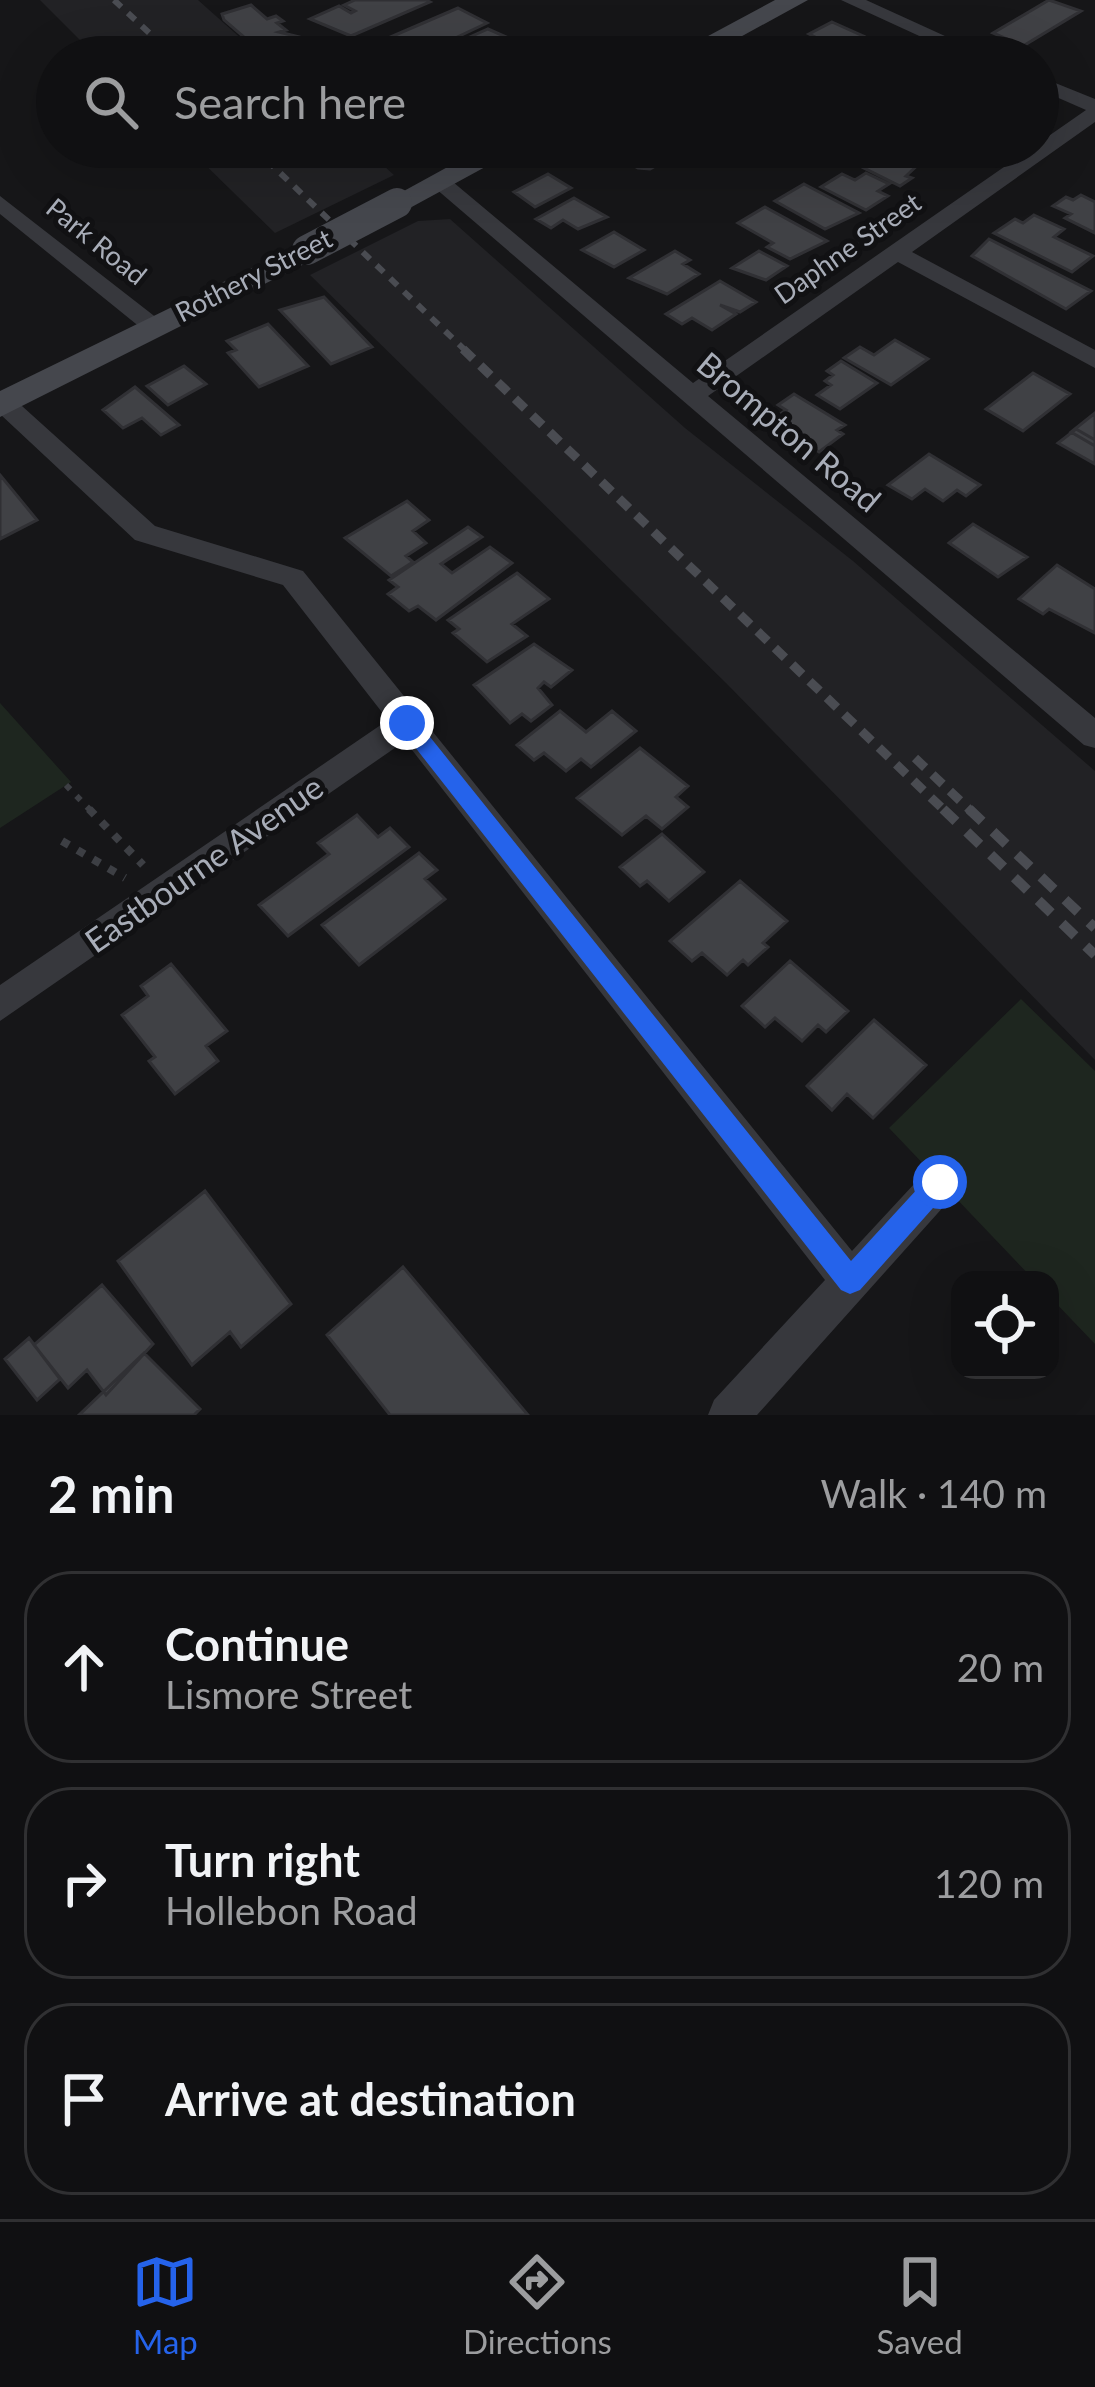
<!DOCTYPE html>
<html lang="en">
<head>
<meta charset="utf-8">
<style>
	body { margin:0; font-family:Lato,sans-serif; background:#19191b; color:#f1f3f6 }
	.controls { position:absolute; right:36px; bottom:36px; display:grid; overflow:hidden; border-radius:24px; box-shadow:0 12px 48px #0002 }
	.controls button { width:108px; height:108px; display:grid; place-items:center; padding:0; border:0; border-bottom:3px solid #303032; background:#101012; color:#f1f3f6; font:60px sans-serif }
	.stop { position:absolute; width:36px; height:36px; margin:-27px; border:9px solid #2563eb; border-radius:50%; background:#fff }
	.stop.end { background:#2563eb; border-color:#fff; box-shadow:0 3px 12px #0008 }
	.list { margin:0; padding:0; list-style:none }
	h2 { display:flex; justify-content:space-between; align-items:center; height:156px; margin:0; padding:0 48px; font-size:51px }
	h2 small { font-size:39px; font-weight:400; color:#9c9d9f }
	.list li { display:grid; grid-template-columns:78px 1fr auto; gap:36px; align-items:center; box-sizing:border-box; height:192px; margin:0 24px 24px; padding:0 24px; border:3px solid #303032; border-radius:48px }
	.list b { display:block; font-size:45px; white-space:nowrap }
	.list p { margin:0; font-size:39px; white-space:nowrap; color:#9c9d9f }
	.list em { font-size:39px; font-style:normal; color:#9c9d9f }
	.icon { flex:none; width:66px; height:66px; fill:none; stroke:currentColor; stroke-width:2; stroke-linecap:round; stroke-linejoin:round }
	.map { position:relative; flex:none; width:1095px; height:1415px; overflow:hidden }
	.search { position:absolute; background:#101012; box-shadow:0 12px 48px #0002; left:36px; right:36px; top:36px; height:132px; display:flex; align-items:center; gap:30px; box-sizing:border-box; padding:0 42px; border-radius:66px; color:#9c9d9f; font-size:45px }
	.sheet { height:804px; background:#101012 }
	nav { display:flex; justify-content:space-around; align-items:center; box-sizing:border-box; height:168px; border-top:3px solid #303032; background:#101012; font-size:33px; color:#9c9d9f }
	nav a { display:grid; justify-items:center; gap:6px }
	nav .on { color:#2563eb }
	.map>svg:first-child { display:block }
	.built { fill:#222225 }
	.green { fill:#1e261f }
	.building { fill:#404145; stroke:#303034; stroke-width:3 }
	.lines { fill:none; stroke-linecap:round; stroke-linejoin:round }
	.path-far1 { stroke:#3d3f44; stroke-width:6; stroke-dasharray:6 9; stroke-linecap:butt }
	.path { stroke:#3d3f44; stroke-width:8; stroke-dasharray:8 10; stroke-linecap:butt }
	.minor { fill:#37383d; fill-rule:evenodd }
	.secondary { fill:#45474d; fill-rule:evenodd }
	.rail-far2 { stroke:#4a4c52; stroke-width:6; stroke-dasharray:10 9; stroke-linecap:butt }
	.rail-far1 { stroke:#4a4c52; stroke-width:9; stroke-dasharray:14 10; stroke-linecap:butt }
	.rail { stroke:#4a4c52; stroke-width:10; stroke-dasharray:18 15; stroke-linecap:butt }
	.secondary-bridge { stroke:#45474d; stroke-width:30 }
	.route { fill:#2563eb }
	.labels { text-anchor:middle; stroke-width:10; stroke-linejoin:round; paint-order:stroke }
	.far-street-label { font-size:27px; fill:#a8adb8; stroke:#111113 }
	.street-label { font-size:33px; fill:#a8adb8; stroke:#111113 }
</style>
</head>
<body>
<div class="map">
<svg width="1095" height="1415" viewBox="0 0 1095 1415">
	<rect width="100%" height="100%" fill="#161618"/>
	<path class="built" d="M40,0H198L262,57H97Z
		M187,147H363L394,175L275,233Z
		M450,219L685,428L853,561L1095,771V1060L726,683L310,275L418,221Z"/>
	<path class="green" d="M0,703L71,782L0,828Z
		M1021,999L1095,1071V1344L1050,1297V1280H1034L889,1128Z"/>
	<path class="building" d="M355,0H426L430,2L351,36L310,19L339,6L351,13L355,11L344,5Z
		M1049,0L1081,11L1023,46L993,33Z
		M251,5L267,19L276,16L283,21L277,23L286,30L279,32L300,37L305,42L296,45L310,57H267L224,20L222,14Z
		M458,8L487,23L415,57H344Z
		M832,22L863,36L840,49L809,34Z
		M488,29L525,45L510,57L429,56L455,44L464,49L473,45L463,40Z
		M804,39L835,53L793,57L780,51Z
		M364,147H426L389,162Z
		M601,147H647L668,159L650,169L638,168Z
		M898,147L923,160L906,176L912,178L900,186L864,168Z
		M866,173L889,184L878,191L888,196L866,210L821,187L842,174L855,180Z
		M548,174L571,188L535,207L514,192Z
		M804,184L859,213L825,229L775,201Z
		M1081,195L1095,202V233L1065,218L1071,214L1053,206L1066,197L1073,200Z
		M574,198L607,217L578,229L563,220L551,228L536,219Z
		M765,207L827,241L790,259L767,247L773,243L738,223Z
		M1034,215L1064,229L1054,237L1093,256L1072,272L994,233L1015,219L1023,223Z
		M614,232L644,250L614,267L582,250Z
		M989,239L1091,291L1066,309L972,256Z
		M675,251L690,260L683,264L699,274L667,294L629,278Z
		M759,251L787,266L766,280L732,268Z
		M720,281L756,302L740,312L720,305L736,314L712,330L692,318L682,324L666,314Z
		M324,297L372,347L331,364L280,310Z
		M268,324L308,366L259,387L228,353L236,350L227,341Z
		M895,340L928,359L891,385L844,358L860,347L874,355Z
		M841,361L877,383L840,409L817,395L831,385L825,381L833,375L827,371Z
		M184,366L206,384L168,405L147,386Z
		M1033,373L1070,394L1023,431L986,409Z
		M135,387L179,425L161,435L142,418L123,428L103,410Z
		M794,394L845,425L837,430L843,434L819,452L770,421L786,410L778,405Z
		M1095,413V446L1071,432Z
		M1076,429L1095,440V464L1058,443Z
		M929,454L980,485L966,496L957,490L943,501L925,489L912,499L888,485Z
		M0,475L37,520L0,539Z
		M407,501L429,520L413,531L426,543L406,556L413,562L391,576L345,538Z
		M973,524L1027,557L998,577L949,543Z
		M468,527L482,537L441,564L452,573L490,547L512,563L436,620L418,606L409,611L388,594L398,587L389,580Z
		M1057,565L1095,589V633L1049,609L1043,614L1019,599Z
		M517,573L549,599L512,624L527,636L487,662L453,633L459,629L448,620Z
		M534,644L572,670L551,687L544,682L538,688L552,705L531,721L522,714L510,723L474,685Z
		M560,711L586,732L612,711L636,731L591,767L581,759L566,771L544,753L534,760L517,745Z
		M640,748L688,786L676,797L688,807L662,829L646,816L622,835L577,798Z
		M357,815L378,837L390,828L409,847L288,936L259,905L329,854L318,843Z
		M662,834L704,872L669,901L647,881L640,886L620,867Z
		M419,853L437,870L425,879L445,899L359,965L322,925Z
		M740,881L787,921L763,943L768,947L748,965L743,960L727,975L702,953L692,961L670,941Z
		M790,961L848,1011L826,1032L818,1025L802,1041L775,1018L765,1027L742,1006Z
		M171,964L227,1031L206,1046L218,1061L175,1094L149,1061L155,1057L122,1015L148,996L141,986Z
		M874,1020L926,1065L873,1118L847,1094L832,1110L807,1086Z
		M205,1191L291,1304L241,1347L230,1332L192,1365L118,1261Z
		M403,1267L528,1415H390L327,1335Z
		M102,1285L153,1344L106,1395L87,1370L68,1388L34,1345Z
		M29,1338L60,1379L37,1400L5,1359Z
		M144,1353L200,1409L194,1415H79Z"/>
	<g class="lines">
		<path class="path-far1" d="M66,785L92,812"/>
		<path class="path" d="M89,809L143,865
			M62,841L125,878"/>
		<path class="minor" d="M841,0H866L991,57H965Z
			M1038,76L1095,99V122L912,252L1095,350V368L898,262L708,396L1095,718V748L1084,745L428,182L439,176L447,177L693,383L1086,110L1038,89Z
			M0,196L162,322V332H146L0,214Z
			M0,396L12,397L155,526L303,571L852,1251L928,1169L941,1163L954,1169L960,1182L954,1195L757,1415H708L714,1400L825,1280L405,741L0,1021V985L388,720L283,585L135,540L0,414Z"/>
		<path class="secondary" d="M775,0H808L704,57H669Z
			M484,147H522L408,209H386L382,203Z
			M307,241L323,250L318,257L0,417V391Z"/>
		<path class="rail-far2" d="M114,0L175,57
			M253,147L467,352"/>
		<path class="rail-far1" d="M463,349L946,812
			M915,758L972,812"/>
		<path class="rail" d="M943,809L1095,955
			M969,809L1095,928"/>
		<path class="secondary-bridge" d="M307,250L397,203"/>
	</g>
	<path class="route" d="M407,715L414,717L851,1261L932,1173H949V1190L860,1290L850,1294L841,1290L400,728L398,723Z"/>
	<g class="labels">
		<g class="far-street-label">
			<text transform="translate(96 242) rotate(39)" y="9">Park Road</text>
			<text transform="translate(848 249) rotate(-35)" y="9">Daphne Street</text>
			<text transform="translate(254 276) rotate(-27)" y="9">Rothery Street</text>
		</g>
		<g class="street-label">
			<text transform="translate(789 432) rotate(40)" y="12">Brompton Road</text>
			<text transform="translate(204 864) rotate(-35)" y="12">Eastbourne Avenue</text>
		</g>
	</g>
</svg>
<div class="controls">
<button><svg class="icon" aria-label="locate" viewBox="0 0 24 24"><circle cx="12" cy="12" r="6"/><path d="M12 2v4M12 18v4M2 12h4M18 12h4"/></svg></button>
</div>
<div class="stop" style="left:940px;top:1182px"></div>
<div class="stop end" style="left:407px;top:723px"></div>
<div class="search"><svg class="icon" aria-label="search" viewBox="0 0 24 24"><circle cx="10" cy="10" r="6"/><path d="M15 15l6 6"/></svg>Search here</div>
</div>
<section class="sheet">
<h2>2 min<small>Walk · 140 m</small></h2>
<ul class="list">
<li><svg class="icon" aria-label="ahead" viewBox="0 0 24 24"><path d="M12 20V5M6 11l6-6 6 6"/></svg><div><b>Continue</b><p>Lismore Street</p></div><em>20 m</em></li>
<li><svg class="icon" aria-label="right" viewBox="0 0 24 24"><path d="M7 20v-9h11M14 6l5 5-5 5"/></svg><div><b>Turn right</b><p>Hollebon Road</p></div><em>120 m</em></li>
<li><svg class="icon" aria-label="arrive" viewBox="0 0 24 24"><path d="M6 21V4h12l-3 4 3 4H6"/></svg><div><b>Arrive at destination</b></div></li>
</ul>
</section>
<nav>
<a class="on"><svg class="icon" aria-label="map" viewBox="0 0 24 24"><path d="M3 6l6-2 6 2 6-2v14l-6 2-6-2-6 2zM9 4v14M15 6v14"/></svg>Map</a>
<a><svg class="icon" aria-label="directions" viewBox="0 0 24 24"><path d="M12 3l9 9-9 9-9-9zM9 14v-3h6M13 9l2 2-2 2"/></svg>Directions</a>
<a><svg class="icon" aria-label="saved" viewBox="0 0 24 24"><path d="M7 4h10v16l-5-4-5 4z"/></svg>Saved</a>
</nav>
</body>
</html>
